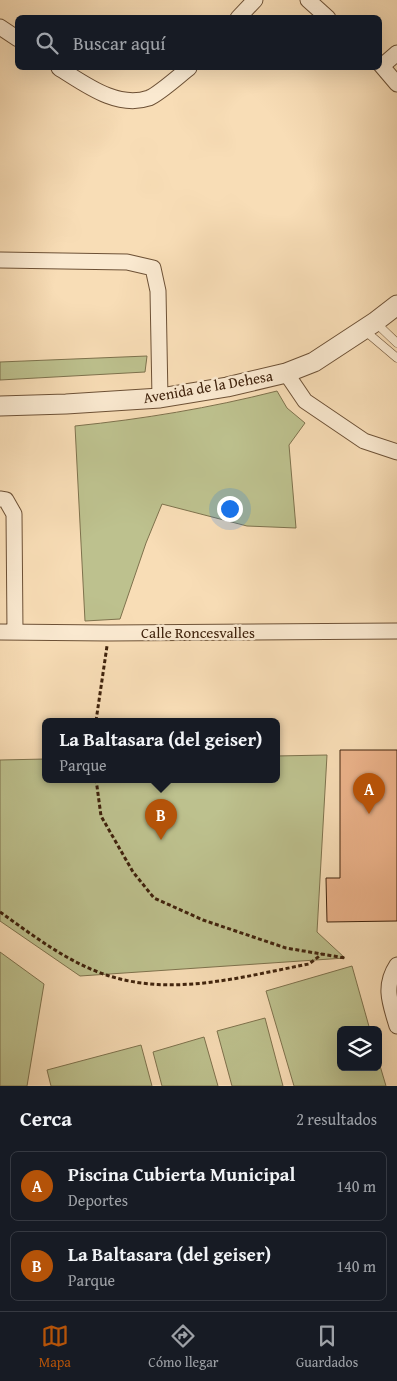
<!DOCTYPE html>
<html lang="es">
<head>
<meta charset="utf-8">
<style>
	body { margin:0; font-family:"Gentium Book Plus",serif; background:#20242c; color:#f1f3f6 }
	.controls { position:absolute; right:15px; bottom:15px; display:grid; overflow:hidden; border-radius:8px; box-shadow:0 5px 20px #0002 }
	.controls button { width:45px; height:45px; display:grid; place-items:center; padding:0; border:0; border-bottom:1px solid #363941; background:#171b24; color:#f1f3f6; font:25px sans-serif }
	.you { position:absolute; left:229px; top:508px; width:18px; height:18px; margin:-12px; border:4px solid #fff; border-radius:50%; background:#1a73e8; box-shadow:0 0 0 8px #1a73e833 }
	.badge { display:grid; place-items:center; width:32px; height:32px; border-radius:50%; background:#b45309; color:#fff; font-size:16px; font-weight:700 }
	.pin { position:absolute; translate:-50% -41px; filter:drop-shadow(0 1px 2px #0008) }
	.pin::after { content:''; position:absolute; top:26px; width:18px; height:15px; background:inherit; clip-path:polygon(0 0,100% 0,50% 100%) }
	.popup { position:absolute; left:42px; top:718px; width:238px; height:65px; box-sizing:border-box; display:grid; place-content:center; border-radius:8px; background:#171b24; filter:drop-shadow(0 1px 4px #0005); font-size:16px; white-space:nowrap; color:#9ea1a6 }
	.popup b { font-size:19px; color:#f1f3f6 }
	.popup::after { content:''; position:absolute; left:50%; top:100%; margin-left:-10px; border:10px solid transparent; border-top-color:#171b24 }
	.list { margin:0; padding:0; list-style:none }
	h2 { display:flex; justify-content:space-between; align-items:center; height:65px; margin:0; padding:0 20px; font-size:21px }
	h2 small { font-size:16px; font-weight:400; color:#9ea1a6 }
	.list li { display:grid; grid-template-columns:32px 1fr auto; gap:15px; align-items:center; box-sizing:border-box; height:70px; margin:0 10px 10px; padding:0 10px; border:1px solid #363941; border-radius:8px }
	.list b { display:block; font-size:19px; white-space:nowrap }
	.list p { margin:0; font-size:16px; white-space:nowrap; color:#9ea1a6 }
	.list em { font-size:16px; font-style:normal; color:#9ea1a6 }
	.icon { flex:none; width:28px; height:28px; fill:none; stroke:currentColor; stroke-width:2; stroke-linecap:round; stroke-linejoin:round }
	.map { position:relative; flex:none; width:397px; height:1086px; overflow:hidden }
	.search { position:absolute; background:#171b24; box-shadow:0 5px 20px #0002; left:15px; right:15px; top:15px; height:55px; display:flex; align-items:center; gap:12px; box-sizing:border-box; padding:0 18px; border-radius:8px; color:#9ea1a6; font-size:19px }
	.sheet { height:225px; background:#171b24 }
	nav { display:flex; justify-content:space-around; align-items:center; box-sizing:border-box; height:70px; border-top:1px solid #363941; background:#171b24; font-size:14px; color:#9ea1a6 }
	nav a { display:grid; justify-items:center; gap:2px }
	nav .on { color:#b45309 }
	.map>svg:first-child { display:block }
	.green { fill:#bdc18e; stroke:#7e724d }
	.building { fill:#ecb38b; stroke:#3f220c }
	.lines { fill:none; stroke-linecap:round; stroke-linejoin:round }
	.service-casing { stroke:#6d5136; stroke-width:9 }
	.minor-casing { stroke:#6d5136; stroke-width:17 }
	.tertiary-casing { stroke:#6d5136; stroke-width:21 }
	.path { stroke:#3f220c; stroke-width:3; stroke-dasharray:4 2.5; stroke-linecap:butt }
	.service { stroke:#fae9d0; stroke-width:8 }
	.minor { stroke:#fae9d0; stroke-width:15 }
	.tertiary { stroke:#fae9d0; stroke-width:19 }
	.labels { text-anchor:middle; stroke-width:5; stroke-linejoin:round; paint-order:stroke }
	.street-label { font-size:15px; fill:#3f220c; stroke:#fae9d0 }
</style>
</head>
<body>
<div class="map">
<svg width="397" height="1086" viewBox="0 0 397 1086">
	<rect width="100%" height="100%" fill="#f8ddb6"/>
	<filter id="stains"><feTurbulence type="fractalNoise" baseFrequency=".004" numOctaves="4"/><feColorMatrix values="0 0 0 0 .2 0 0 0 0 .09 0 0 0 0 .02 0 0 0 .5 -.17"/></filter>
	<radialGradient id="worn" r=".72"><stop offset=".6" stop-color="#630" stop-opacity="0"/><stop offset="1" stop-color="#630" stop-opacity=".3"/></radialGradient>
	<path class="green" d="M147,356L145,372L0,380V362Z
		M277,391L287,408L305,423L289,445L296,528L247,526L162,504L146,543L120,619L85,621L75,426C143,419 210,408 277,391Z
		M327,755L317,932L345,958L80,976L0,921V760L46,759V779H276V756Z
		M0,952L44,984L27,1086H0Z
		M352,966L370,1030H341V1067H378V1059L386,1086H294L266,991Z
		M265,1018L283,1086H232L217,1031Z
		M204,1037L218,1086H162L153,1052Z
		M141,1045L152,1086H51L47,1070Z"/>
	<path class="building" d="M340,750H397V921L327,922L326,878H340Z"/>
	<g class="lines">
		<defs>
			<path id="service" d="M375,322L397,343
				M364,330L397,358"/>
			<path id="minor" d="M308,0L328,18
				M238,18L255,0
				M0,27L18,39
				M380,64L397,84
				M382,66L397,53
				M59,68C85,84 117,109 149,98C159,94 180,75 189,68
				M0,260L127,262L153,268L158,291L160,398
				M286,373L305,401L364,441L397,452
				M0,499L6,500L14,514L15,632
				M0,632L108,633L397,631
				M397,965C383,986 390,1003 397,1026"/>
			<path id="tertiary" d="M0,406L66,404L160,398L227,387L286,373L314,362L375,322L397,305"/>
		</defs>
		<use href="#service" class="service-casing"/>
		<use href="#minor" class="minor-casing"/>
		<use href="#tertiary" class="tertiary-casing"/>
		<path class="path" d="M96,721L107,646
			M96,779L101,816L133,872L154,898L203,920L286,948L345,958
			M0,912C31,934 62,958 98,972C167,999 240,977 309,964L322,954"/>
		<use href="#service" class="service"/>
		<use href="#minor" class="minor"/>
		<use href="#tertiary" class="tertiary"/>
	</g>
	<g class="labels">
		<g class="street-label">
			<text transform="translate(208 387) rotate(-10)" y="5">Avenida de la Dehesa</text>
			<text x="198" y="638">Calle Roncesvalles</text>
		</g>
	</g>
	<rect width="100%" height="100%" filter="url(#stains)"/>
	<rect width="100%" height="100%" fill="url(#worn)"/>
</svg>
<div class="controls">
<button><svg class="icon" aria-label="layers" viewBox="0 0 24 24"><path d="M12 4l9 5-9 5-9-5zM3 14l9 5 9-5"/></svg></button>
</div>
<div class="you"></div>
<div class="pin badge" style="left:369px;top:814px">A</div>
<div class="pin badge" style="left:161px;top:840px">B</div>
<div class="popup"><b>La Baltasara (del geiser)</b>Parque</div>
<div class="search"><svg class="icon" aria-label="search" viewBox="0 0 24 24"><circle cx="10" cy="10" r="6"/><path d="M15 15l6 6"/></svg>Buscar aquí</div>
</div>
<section class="sheet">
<h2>Cerca<small>2 resultados</small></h2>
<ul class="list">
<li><span class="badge">A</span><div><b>Piscina Cubierta Municipal</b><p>Deportes</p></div><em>140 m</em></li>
<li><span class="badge">B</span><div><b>La Baltasara (del geiser)</b><p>Parque</p></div><em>140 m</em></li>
</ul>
</section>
<nav>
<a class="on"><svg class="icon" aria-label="map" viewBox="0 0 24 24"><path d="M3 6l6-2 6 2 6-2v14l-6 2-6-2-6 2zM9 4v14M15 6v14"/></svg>Mapa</a>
<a><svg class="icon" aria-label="directions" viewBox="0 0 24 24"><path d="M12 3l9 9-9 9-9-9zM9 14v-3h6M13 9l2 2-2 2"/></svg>Cómo llegar</a>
<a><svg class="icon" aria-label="saved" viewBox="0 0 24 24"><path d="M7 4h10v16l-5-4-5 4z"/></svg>Guardados</a>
</nav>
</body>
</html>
